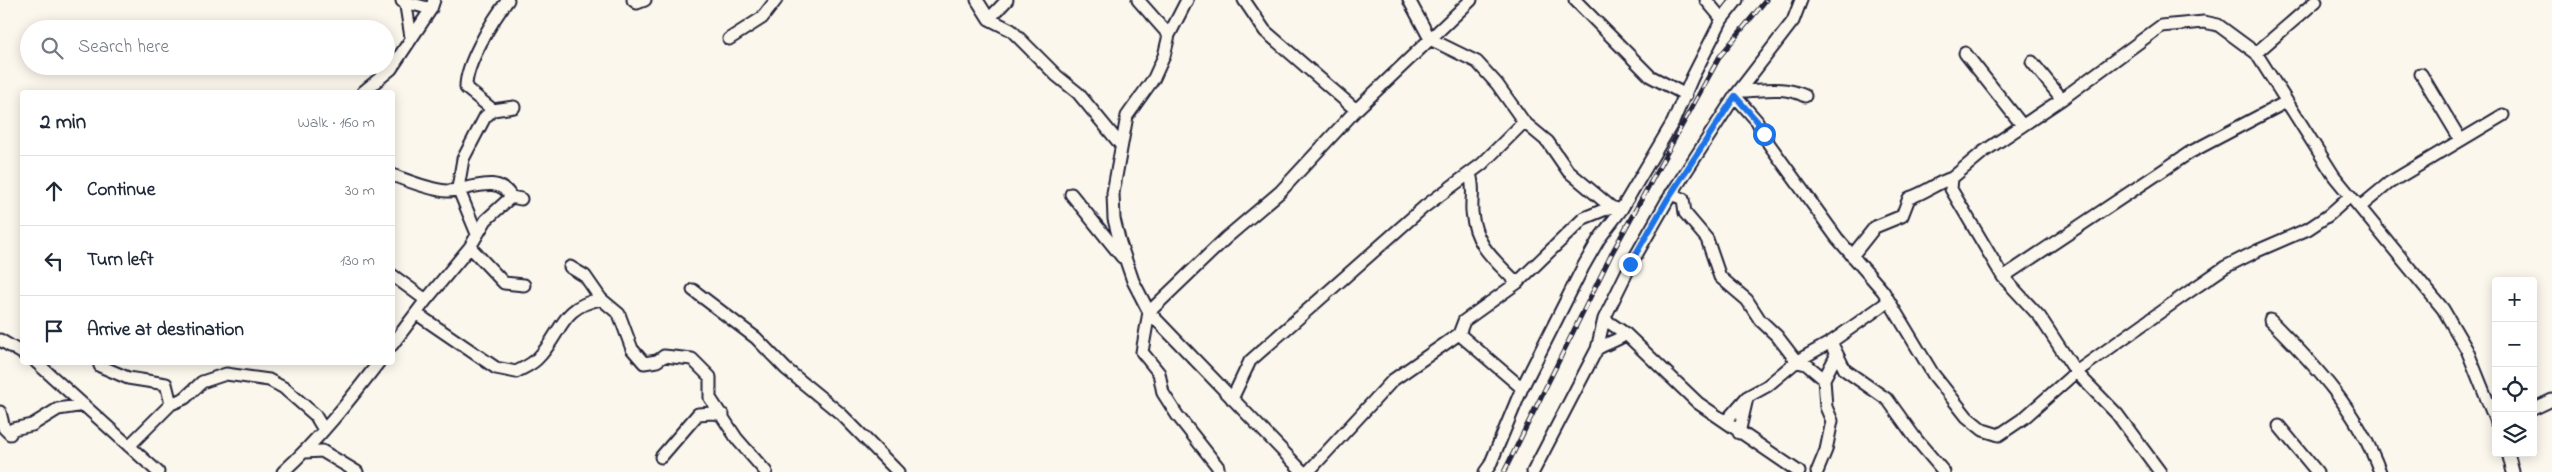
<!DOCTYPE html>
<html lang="en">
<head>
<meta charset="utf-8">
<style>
	body { margin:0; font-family:"Indie Flower",sans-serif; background:#f2f2f3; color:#1f2937 }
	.controls { position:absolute; right:15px; bottom:15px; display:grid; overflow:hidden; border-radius:5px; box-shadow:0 2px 12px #0003 }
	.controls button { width:45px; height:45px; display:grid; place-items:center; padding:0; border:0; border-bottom:1px solid #e0e1e3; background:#fff; color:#1f2937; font:25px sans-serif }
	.stop { position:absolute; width:15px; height:15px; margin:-11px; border:4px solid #1a73e8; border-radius:50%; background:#fff }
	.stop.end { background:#1a73e8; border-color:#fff; box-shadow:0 1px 5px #0008 }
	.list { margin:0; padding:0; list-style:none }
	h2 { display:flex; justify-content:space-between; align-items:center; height:65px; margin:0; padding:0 20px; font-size:21px }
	h2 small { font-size:16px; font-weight:400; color:#747a83 }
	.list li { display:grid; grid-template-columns:32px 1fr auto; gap:15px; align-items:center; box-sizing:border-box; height:70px; padding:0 20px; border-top:1px solid #e0e1e3 }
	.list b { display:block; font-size:19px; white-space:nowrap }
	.list em { font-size:16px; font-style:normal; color:#747a83 }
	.icon { flex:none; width:28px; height:28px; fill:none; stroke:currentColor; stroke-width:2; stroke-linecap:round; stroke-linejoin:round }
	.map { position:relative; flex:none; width:2552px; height:472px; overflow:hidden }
	.search { position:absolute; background:#fff; box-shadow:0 2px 12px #0003; left:20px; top:20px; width:375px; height:55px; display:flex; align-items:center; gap:12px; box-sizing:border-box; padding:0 18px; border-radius:28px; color:#747a83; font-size:19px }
	.panel { position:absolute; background:#fff; box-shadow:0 2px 12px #0003; left:20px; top:90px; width:375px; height:275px; border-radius:5px }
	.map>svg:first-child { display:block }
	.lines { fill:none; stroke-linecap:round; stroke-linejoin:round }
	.minor-casing { stroke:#22223b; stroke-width:15 }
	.minor { stroke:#fbf7ec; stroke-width:11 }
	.rail-casing { stroke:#22223b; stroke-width:5 }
	.rail { stroke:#fbf7ec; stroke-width:3; stroke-dasharray:9; stroke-linecap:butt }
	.route { stroke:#1a73e8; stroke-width:6 }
</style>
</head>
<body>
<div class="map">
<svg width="2552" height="472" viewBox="0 0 2552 472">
	<rect width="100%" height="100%" fill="#fbf7ec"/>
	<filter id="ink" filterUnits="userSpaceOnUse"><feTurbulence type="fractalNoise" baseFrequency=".02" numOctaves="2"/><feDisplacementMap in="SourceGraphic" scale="10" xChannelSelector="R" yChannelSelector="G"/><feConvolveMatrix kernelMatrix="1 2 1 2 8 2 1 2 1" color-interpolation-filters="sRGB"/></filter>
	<g filter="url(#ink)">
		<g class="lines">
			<defs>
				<path id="minor" d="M405,0L411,37
					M633,0L637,3L645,0
					M977,0L989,19L1011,30L1057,76L1078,93L1120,144
					M1138,0L1169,35
					M1187,0L1169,35L1164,56L1154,78L1127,116L1113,193L1114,219L1120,243L1133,281L1149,312L1303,472
					M1244,0L1265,31L1356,110
					M1409,0L1430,39L1477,62L1497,84L1524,122L1548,142L1568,171L1611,207L1621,210
					M1575,0L1650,76L1686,95
					M1706,0L1722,19
					M402,1L431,9
					M989,19L1007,0
					M729,39L762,18L776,0
					M1965,53L2022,125
					M2256,53L2316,1
					M2032,62L2062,99
					M2421,74L2460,139
					M1739,91C1762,91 1783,85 1805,96
					M363,92L391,69L431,9L434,0
					M1735,96L1757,121L1769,144L1837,238L1883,291L1933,374L1967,417L1983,430L1999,435L2024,418L2076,372L2180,298L2225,267L2257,251L2308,229L2329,215L2350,196
					M493,110L466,88C465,65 493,19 508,0
					M1470,174C1475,190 1471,197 1472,212C1475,246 1495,260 1517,283
					M392,175C409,181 427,189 446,191C466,192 498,172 511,197
					M1071,194L1122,257
					M1671,194L1683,199L1685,213L1707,239L1720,277L1747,300L1760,320L1777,336L1797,362L1806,364L1824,379
					M2360,207L2389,183L2503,115
					M477,234L458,188L463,159L485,117L493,110L514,107
					M470,247L504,283L524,285
					M1852,256L1875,227L1902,216L1909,198C1925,193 1936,183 1952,178
					M570,267L585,276L601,299
					M392,275L426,300
					M2003,277L1951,189L1952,178L1983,152L2062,99L2161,26L2204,22L2218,25L2256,53L2334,176L2443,309L2467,350L2496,422
					M693,290L756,338L786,369L841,414L898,472
					M417,314L496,368L516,372C523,368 531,365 537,359C563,333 559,307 601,299L619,314L632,349L644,363L657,361L664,356L692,359L710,377V398L737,439L766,472
					M1604,319L1626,334L1698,403L1799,472
					M2270,320C2315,365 2358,411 2380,472
					M0,340L22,353
					M1831,342L1845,370L1888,400L1916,439L1944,472
					M392,345L426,300L470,247L486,220L511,197L521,199
					M1597,349C1606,343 1617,341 1626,334
					M36,362L158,472
					M99,362L100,366L128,378L166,384L171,404
					M1522,388L1459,334L1464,321L1517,283L1584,218L1611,207
					M1232,399L1250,361L1424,207L1482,164L1524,122
					M2533,409L2552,400
					M0,412L4,428L10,434L13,429L32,425L58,409L84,405
					M1726,421L1747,397L1767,386L1797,361L1831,342L1889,301
					M2279,426L2317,472
					M1739,433L1747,398
					M129,446L171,404L185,398L202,382L226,374L269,380L284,388L315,415L324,430
					M305,452L322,451L357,472
					M2508,453L2513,472
					M661,457L698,414L713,413L723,415
					M283,472C319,439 349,401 379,362
					M1218,472V467L1177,415L1163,393L1159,373L1142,352L1149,312L1226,238L1280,192L1356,110L1471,0
					M1308,472L1393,380L1459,334
					M1485,472L1490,465L1522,388L1583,267L1599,239L1621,210L1673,122L1692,78L1722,19L1737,0
					M1533,472L1597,349L1604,319L1631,264L1667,201L1735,96L1793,21L1801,0
					M1817,472L1826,450L1832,421L1826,407L1824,379L1836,356L1833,348
					M2160,472L2117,414L2076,372L2040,317L2003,277L2189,153L2286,102"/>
			</defs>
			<use href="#minor" class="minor-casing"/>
			<use href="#minor" class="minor"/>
			<defs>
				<path id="rail" d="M1504,472L1613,251L1720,56L1766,0"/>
			</defs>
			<use href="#rail" class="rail-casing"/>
			<use href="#rail" class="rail"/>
		</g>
	</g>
	<g class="lines" filter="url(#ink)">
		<path class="route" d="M1630,264L1667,200L1735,96L1757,121L1764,134"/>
	</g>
</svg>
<div class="controls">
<button>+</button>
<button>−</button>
<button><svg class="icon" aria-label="locate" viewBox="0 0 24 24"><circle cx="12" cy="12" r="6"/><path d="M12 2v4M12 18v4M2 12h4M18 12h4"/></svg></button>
<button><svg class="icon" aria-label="layers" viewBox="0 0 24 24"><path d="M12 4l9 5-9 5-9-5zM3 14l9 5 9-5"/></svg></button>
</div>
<div class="stop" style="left:1764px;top:134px"></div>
<div class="stop end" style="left:1630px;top:264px"></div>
<div class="search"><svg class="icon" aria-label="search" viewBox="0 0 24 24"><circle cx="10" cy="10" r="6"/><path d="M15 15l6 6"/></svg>Search here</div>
<section class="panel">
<h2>2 min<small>Walk · 160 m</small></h2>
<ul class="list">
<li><svg class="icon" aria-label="ahead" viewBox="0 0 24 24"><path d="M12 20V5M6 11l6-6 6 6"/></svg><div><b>Continue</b></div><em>30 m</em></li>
<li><svg class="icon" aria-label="left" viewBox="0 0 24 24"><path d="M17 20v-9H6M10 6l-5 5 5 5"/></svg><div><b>Turn left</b></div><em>130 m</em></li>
<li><svg class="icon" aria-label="arrive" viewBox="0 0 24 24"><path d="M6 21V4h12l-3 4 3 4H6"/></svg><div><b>Arrive at destination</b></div></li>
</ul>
</section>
</div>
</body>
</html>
